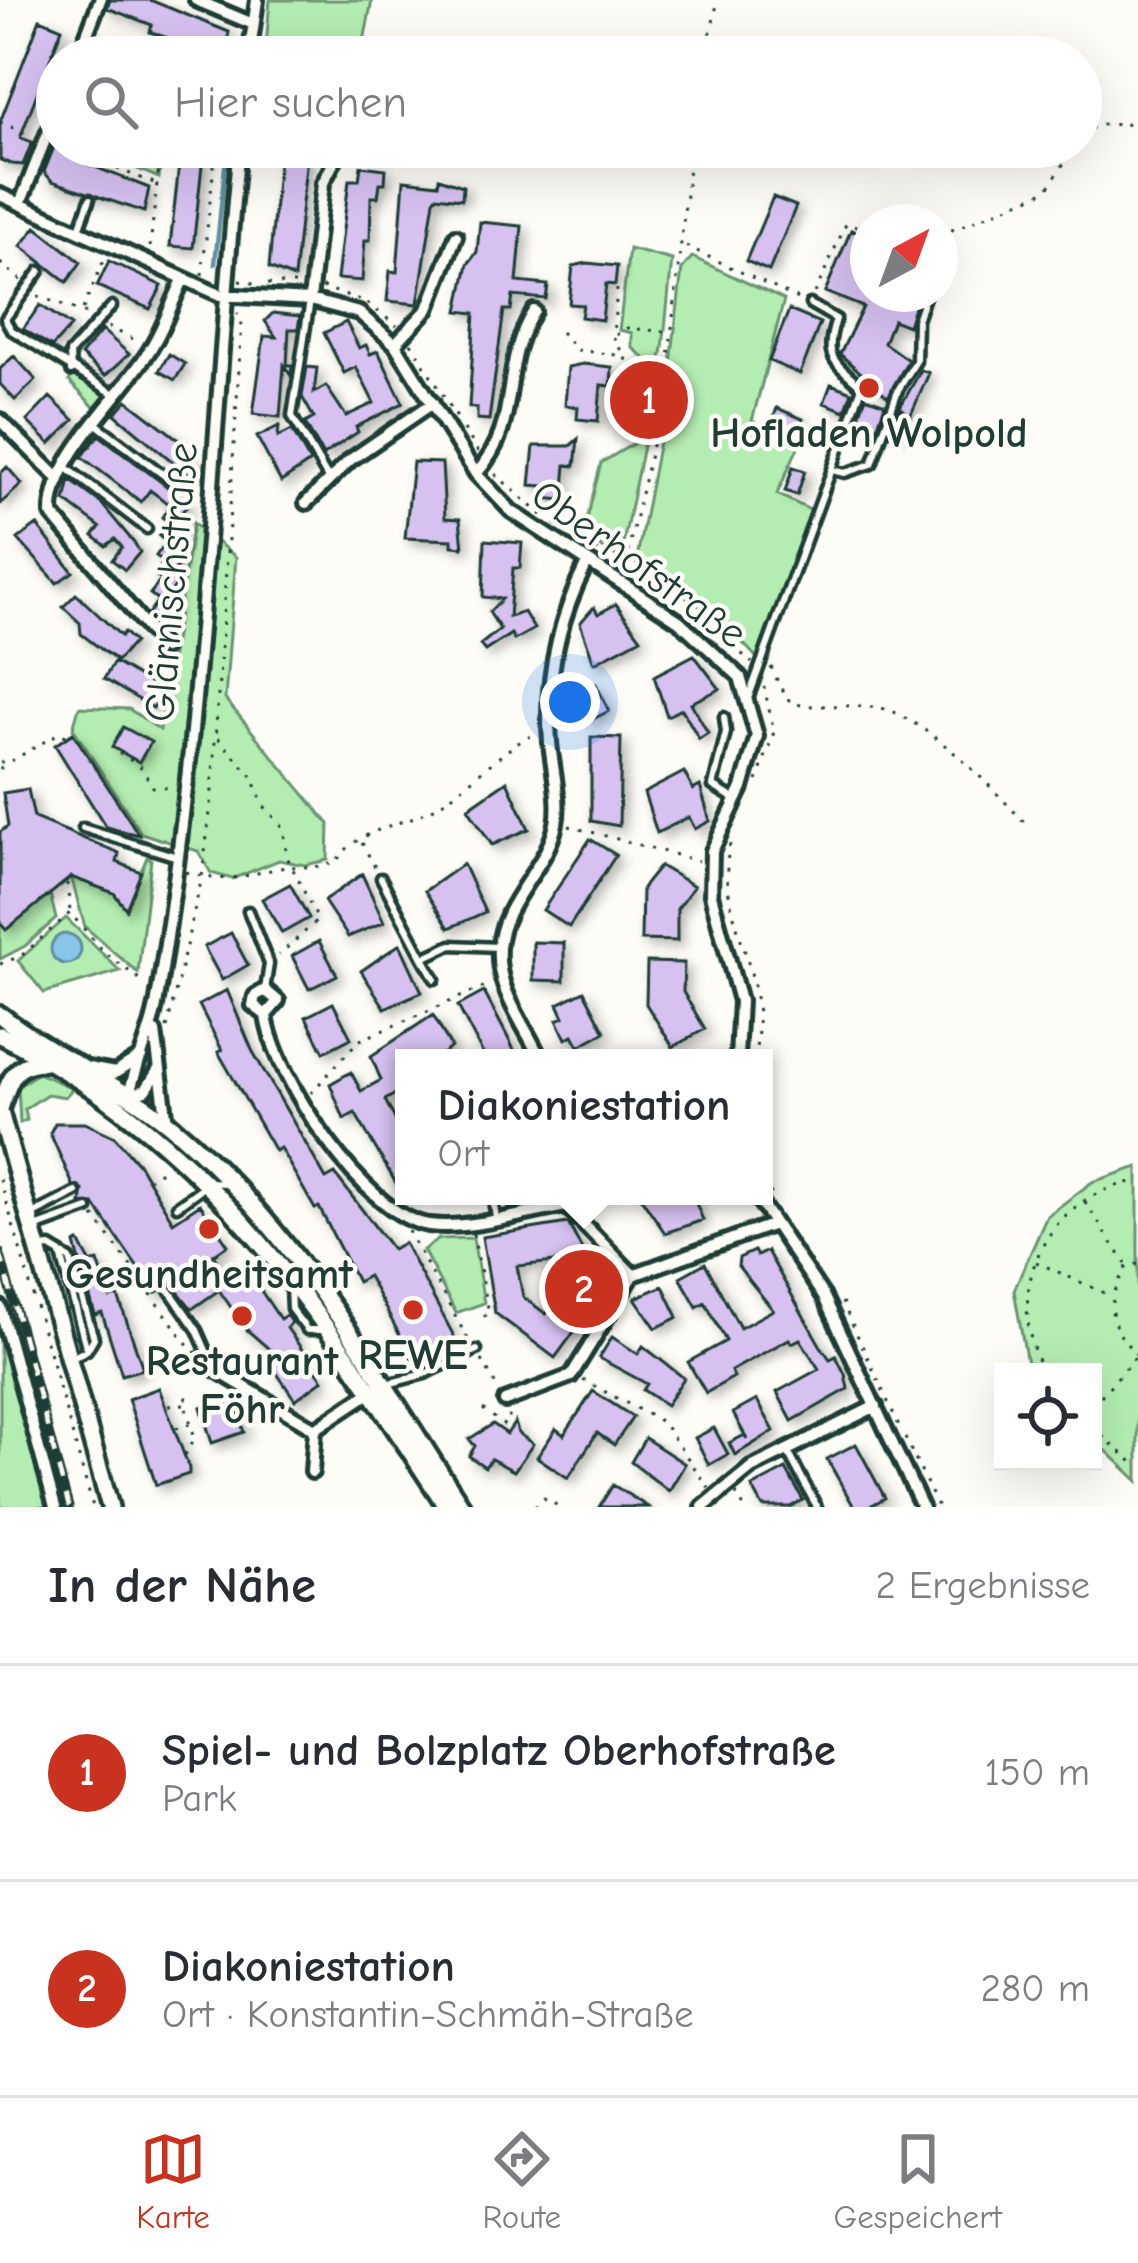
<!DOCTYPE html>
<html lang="de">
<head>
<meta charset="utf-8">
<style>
	body { margin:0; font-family:"Comic Neue",sans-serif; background:#f7f7f7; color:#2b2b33 }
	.controls { position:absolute; right:36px; bottom:36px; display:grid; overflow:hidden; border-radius:0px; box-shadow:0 12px 48px #0002 }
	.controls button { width:108px; height:108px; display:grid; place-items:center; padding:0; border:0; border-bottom:3px solid #e1e1e2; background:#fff; color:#2b2b33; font:60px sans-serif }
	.compass { position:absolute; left:850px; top:204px; width:108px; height:108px; border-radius:50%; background:#fff; box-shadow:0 12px 48px #0002; rotate:41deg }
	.you { position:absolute; left:570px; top:702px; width:42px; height:42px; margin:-30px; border:9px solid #fff; border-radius:50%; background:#1a73e8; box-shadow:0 0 0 18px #1a73e833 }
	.badge { display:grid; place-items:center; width:78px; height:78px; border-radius:50%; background:#c8321e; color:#fff; font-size:39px; font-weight:700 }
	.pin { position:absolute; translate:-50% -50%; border:6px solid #fff; box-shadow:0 3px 12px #0006 }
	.popup { position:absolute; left:395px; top:1049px; width:378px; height:156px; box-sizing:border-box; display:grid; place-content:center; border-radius:0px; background:#fff; filter:drop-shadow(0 3px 9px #0005); font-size:39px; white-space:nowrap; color:#7c7c81 }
	.popup b { font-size:45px; color:#2b2b33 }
	.popup::after { content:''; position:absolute; left:50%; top:100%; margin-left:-24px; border:24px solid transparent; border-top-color:#fff }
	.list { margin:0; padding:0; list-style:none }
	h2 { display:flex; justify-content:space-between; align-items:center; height:156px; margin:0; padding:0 48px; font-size:51px }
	h2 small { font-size:39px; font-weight:400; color:#7c7c81 }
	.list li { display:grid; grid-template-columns:78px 1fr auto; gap:36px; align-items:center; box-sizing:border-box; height:216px; padding:0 48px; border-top:3px solid #e1e1e2 }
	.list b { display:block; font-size:45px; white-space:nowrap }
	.list p { margin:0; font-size:39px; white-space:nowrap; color:#7c7c81 }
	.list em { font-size:39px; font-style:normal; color:#7c7c81 }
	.icon { flex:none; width:66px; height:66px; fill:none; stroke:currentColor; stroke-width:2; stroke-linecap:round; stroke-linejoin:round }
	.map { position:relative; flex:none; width:1138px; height:1507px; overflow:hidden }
	.search { position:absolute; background:#fff; box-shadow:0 12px 48px #0002; left:36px; right:36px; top:36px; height:132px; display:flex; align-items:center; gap:30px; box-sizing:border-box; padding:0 42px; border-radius:66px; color:#7c7c81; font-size:45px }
	.sheet { height:588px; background:#fff }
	nav { display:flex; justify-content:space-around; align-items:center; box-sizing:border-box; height:168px; border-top:3px solid #e1e1e2; background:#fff; font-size:33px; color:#7c7c81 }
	nav a { display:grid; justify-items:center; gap:6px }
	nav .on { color:#c8321e }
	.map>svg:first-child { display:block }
	.green { fill:#b4edb1; stroke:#6a9572; stroke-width:3 }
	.water { fill:#88c5e8; stroke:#5e8fa0; stroke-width:3 }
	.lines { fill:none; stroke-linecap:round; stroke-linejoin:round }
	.stream { stroke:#5e8fa0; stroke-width:4.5 }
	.building { fill:#d6c1f1; stroke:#1f3d34; stroke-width:3; fill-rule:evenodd; filter:url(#shadow) }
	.service-casing { stroke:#1f3d34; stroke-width:15 }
	.minor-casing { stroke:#1f3d34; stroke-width:20 }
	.secondary-casing { stroke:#1f3d34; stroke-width:24 }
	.path { stroke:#1f3d34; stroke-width:3; stroke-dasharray:3 9; stroke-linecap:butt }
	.service { stroke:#fdfcf7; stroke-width:6 }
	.minor { stroke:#fdfcf7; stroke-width:10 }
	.secondary { stroke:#fdfcf7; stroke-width:15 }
	.rail-casing { stroke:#1f3d34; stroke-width:9 }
	.rail { stroke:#fdfcf7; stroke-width:4.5; stroke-dasharray:14; stroke-linecap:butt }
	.poi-dot { fill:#c8321e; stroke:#fdfcf7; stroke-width:4.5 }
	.labels { text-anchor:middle; stroke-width:9; stroke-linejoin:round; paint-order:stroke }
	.poi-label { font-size:42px; font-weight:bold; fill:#1f3d34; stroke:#fdfcf7 }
	.street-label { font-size:42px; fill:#1f3d34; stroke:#fdfcf7 }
</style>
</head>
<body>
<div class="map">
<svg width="1138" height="1507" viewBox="0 0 1138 1507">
	<defs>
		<filter id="shadow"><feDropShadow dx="5.5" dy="5.5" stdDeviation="6" flood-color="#0004"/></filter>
	</defs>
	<rect width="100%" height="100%" fill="#fdfcf7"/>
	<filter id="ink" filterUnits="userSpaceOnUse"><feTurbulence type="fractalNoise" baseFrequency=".00833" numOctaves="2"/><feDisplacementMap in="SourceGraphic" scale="24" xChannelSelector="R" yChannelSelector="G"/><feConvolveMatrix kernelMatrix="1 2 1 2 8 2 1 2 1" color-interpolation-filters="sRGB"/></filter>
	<g filter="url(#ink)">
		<path class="green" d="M270,0H372L361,57H265Z
			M136,147H162L159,178L128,165Z
			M629,249L672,260L663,348L620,559L583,535L601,463L636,442L650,363L632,347V333L619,330Z
			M692,257L784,300L752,421L799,445L777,494L814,512L758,659L723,622L636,563L667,399L682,269Z
			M72,375L109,396L96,409L69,381Z
			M193,523L236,557L225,699L329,824L328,860L305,865L279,860L232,879L211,873L198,851L141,833L73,728L79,707L129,709L160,730Z
			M147,857L151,859L138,973L85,927L71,877L114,893L126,908Z
			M50,894L56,919L25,946L0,959V923Z
			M66,918L120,971L44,993L18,961Z
			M38,1073L73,1088L65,1097L47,1094L25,1109L27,1120L20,1123L18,1086Z
			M1138,1167V1481L1093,1438V1372L1028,1369L1014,1290L1047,1216L1092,1182Z
			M473,1238L484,1303L456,1313L423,1250L439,1239Z
			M0,1292L54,1507H0Z"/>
		<path class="water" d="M51 949a15 15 0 1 1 30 0a15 15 0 1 1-30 0Z"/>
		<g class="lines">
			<path class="stream" d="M215,264L227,147"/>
		</g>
		<path class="building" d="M110,0H150L229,32L224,57L150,32L152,25L107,8Z
			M40,19L62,28L20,138L32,142L23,165L12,164L0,160V122Z
			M54,147H93L87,164L149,188L144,212L52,181L44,172Z
			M181,147H204L193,248L170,246Z
			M280,147H308L294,278L269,268Z
			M361,166L386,169L385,183H380L378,197H371L370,240H365L362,281L337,279L349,180H359Z
			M439,178L463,186L462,199L437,196L434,200L418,304L387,301L390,271L397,272L404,180L438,184Z
			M773,197L796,206L769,271L746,261Z
			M480,222L522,226L517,282L548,285L546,299L513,296L511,310H504L489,420L477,419V408L469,407L475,313L458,311L468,264L477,252Z
			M36,227L81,262L67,282L21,246Z
			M851,230L868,237V294H918L908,326L893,320L884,343L908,360L888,397L840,354L863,307L825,292Z
			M109,261L162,286L150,309L97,286Z
			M587,263L617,266L615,285L606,284L602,320L581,317L583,305L569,304L573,266Z
			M40,305L71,326L52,347L23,329Z
			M789,310L820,323L800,374L769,361Z
			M273,313L300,316L298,329H289L287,365H292L291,376L284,365L280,417L253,414L264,336L276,337L265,321Z
			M346,322L359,348L366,345L370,354L378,351L403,403L356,427L358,432L323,455L305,423L314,418L302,397L307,367L317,368L314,393L326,386L346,416L374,403L356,367L344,373L324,333Z
			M102,330L129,354L105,376L81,355Z
			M169,354L185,364L175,380L159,371Z
			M14,356L36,380L15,400L0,384V369Z
			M583,364L612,367L611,386L601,385L598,421L577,419L578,407L565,405L568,367Z
			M921,370L929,373L903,433L892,428L899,410L907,413L900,407Z
			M831,384L852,392L845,411L824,403Z
			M50,397L74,420L50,444L27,421Z
			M866,397L885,404L875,434L855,427Z
			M127,400L187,446L182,452L198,465L190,476L115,414Z
			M777,408L803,419L798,430L773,419Z
			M279,426L278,437L292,430L310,462L281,482L257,437Z
			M99,435L189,503L178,517L186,523L176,537L183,543L173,556L181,562L170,576L178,582L168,596L175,601L161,628L148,614L158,600L150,594L161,580L154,574L164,562L156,556L166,542L159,536L169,522L162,517L170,505L150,490L141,502L82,457Z
			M578,439L575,466L566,465L563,500L542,498L543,486L530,485L534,446H570Z
			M413,462L442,463L445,518L460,519L463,547L452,546V540L405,538Z
			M7,467L22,484L0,504V474Z
			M793,467L805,471L797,495L785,491Z
			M70,480L101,503L135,544L140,552L125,570L112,560L122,547L115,539L106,546L93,536L100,527L65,501Z
			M37,525L73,572L57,583L18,539Z
			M485,540L522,543L520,568H513L509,617L524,612L534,629L514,640L511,634L485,651L480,645L500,629L489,612L502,599L483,597Z
			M76,594L121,636L124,632L134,642L117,661L81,634L80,623L63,607Z
			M616,604L641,638L594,663L580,623L594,607L598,614Z
			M694,655L720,689L691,703L708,733L699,739L682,709L667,716L654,676Z
			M114,662L163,691L153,708L104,679Z
			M596,684L609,711L587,722L576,693Z
			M123,727L151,742L139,762L112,747Z
			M73,733L139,835L106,827L55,745Z
			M591,737L621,738L619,826L591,821Z
			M684,772L693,790L700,786L710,821L695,829L689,817L657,833L644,793Z
			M507,781L529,829L492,845L468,808Z
			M28,789L34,818L119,853L117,862L141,872L126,909L114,893L71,877L6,930L0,923V832L8,826L3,793Z
			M590,839L616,855L569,927L543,910Z
			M463,864L485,912L449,928L425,891Z
			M660,866L694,886L677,909V941L641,940L642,888Z
			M362,874L384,922L348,937L324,901Z
			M290,884L309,918L282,933L262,899Z
			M231,933L248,965L222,980L204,947Z
			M319,941L337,975L309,989L292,956Z
			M533,942L564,943V981L533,980Z
			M400,944L422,992L385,1008L361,971Z
			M647,962L684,963L683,992L705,1029L673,1047L646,1004Z
			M227,990L252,1050L326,1179L335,1174L392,1249L404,1243L455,1338L413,1360L368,1276L357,1282L319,1207L315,1209L280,1148L275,1151L218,1052L222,1050L199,1005Z
			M584,991L605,1032L579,1046L573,1035L566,1039L557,1020L564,1017L558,1004Z
			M484,992L506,1034L518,1058H485L458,1006Z
			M333,1003L351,1038L324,1052L306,1017Z
			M433,1015L451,1047L439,1058H404V1089L385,1100L404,1136V1197L355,1113L344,1119L330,1084L351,1072L361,1091L381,1080L371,1056Z
			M55,1123H85L115,1137L139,1165L173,1222L200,1204L228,1245L213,1255L231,1281L247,1270L280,1319L286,1315L291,1322L287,1328L323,1380L295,1400L272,1366L268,1348L246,1329L219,1290L192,1309L171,1283L155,1293L94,1204L81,1203L83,1190L73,1185L50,1133Z
			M640,1196H693L703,1220L665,1233Z
			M568,1223L604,1291L555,1358L495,1313L482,1237ZM554,1262L567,1287L546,1314L523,1297L517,1266Z
			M79,1242L91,1263L98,1261L110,1298L118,1296L143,1369L122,1375L102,1313L95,1315L75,1244Z
			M754,1251L757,1256L767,1251L820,1345L830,1359L836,1356L845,1374L848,1389L792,1421L777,1392L819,1369L800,1339L792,1343L789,1339L731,1371L734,1377L706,1393L688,1362L726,1341L705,1302L697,1307L680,1277L705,1263L740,1328L773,1310L738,1266L739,1258Z
			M663,1286L678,1317L656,1328L635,1298Z
			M612,1337L638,1354L643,1346L684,1378L666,1405L643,1390L647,1384L599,1358Z
			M159,1388L189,1468V1474L156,1485L128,1399Z
			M593,1391L633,1417L614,1445L597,1433L568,1478L537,1457L556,1429L564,1435Z
			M232,1396L244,1432L212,1443L201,1407Z
			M757,1400L774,1431L735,1455L729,1443L745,1435L747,1439L733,1413Z
			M515,1422L518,1433L533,1444L514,1471L491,1459L485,1467L469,1456L475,1446L469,1439L493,1424L507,1434Z
			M714,1428L728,1454L709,1465L695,1438Z
			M645,1438L685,1464L669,1491L631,1462Z
			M856,1444L885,1498L868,1507H854L827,1459Z
			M786,1469L803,1500L790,1507H763L752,1487Z
			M613,1485L648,1507H599Z"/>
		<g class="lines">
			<defs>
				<path id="service" d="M79,229L90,199
					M40,271L5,319L11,330L114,394
					M310,300L292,416L329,480
					M71,371L70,353L112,306
					M95,423L173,482
					M67,468L147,529
					M833,470L845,473L872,464L898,390L916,361L917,320L926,294
					M749,696L862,387C833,360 823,359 836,319L810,304
					M724,717L726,732L713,786L736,800
					M83,828L174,856
					M381,878L423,958
					M248,911L269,964L265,990
					M435,979L423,958L451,945L499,947
					M492,1196L496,1217
					M177,1206L210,1182L225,1183
					M33,1214L76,1192
					M35,1228L88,1209
					M42,1248L50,1247L70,1259L94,1338L87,1350L69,1359
					M61,1255L87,1350
					M290,1287L291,1309L307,1330H321
					M169,1290L197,1330L211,1362
					M387,1384L425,1374L477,1350
					M788,1452L817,1507"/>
				<path id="minor" d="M196,0L253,24
					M78,57L100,0
					M249,57L257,0
					M0,195L220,295L310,300L359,313L395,344L476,474L511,511L679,621L740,677L757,736L742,788L712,851L711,895L740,1001L737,1058
					M20,204L57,109
					M310,300L323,183L340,150
					M395,344L428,309L456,236
					M0,420L59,479
					M476,474C524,421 497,369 534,311
					M306,503L350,460L433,403
					M164,648L52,514C50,457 123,396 151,348C164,327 172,303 183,280
					M266,1015L278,1001L265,990L255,996L253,1005L266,1015C273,1075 366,1217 429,1225C471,1230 525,1213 566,1206
					M155,1032L167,1123
					M540,1058C523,1021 496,990 499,948C502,900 547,869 556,824C561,800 552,767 550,742C545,679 558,621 586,565
					M88,1068L115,1073L141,1057
					M129,1095C136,1063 152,1033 157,1000C205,718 211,431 239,147
					M129,1095L146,1090L159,1069
					M565,1196L566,1206L633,1275
					M756,1196L824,1297L922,1507
					M0,1307L55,1507
					M199,1360L315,1429L374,1390
					M505,1401L571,1376L633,1275L774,1224
					M312,1472L315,1429
					M703,1507L751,1468L876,1406"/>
				<path id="secondary" d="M0,1015C52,1056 116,1082 169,1124C293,1226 376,1374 462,1507
					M0,1035C215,1141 320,1314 447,1507
					M0,1109C9,1081 14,1061 46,1062
					M0,1112L110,1507"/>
			</defs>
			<use href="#service" class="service-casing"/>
			<use href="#minor" class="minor-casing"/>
			<use href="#secondary" class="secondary-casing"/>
			<path class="path" d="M101,37L152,57
				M705,57L718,0
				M0,122L31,136
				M1081,136L1096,125L1138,124
				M61,147L154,183
				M162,148L224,155
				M118,167L126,147
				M940,235L1047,190L1074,147
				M686,246L802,301
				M150,247L161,147
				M0,263L22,281
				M202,275L216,147
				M239,281L259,284
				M268,284H301
				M322,287L366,302L397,326
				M617,289L613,336L632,371
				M815,293L846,224L868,230
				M38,296L90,315
				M83,309L105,257
				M108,327L137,341
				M561,332L577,350L616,355
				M616,335L627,328L670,332
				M411,343L459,421
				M464,429L478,452
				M495,474L542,515
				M555,524L696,612L752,663
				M625,564L666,384L691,147
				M771,667C776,676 781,692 789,700C803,714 866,697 898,714C949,741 988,784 1027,825
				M218,738L253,777L263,805L283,827L287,857L318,920L279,955
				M119,753L140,766L153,787L174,788
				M0,762L8,763L59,733L68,737
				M0,767L5,777
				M757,781L774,732L764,687
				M569,826L698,861
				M362,843L377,871
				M730,844C713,916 774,973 754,1058
				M186,872C229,885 239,876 280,868C301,864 309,871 336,862C359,826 406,826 439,805C463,790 515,738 535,735
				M67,883L70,911
				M0,964L21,956L70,913L104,952L139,979
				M167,1028L202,877L211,804L242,321L237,313
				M311,1093L358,1041L488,985
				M0,1179L93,1507
				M148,1180L166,1167
				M764,1181L774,1199
				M1085,1202L1126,1264
				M94,1216L191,1349
				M408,1231L470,1343
				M473,1234L489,1313L481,1318
				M1036,1262L1109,1295
				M1138,1264L1127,1266C1105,1304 1106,1324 1138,1356
				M842,1302L901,1430
				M423,1355L424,1366
				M482,1360L498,1389
				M1043,1372C1002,1291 1044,1195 1138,1181
				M583,1380L662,1422L709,1488
				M169,1405L185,1404
				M1093,1405L1136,1356
				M483,1409L505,1426L511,1413
				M176,1428L191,1424
				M1093,1428L1138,1467
				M905,1438L938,1507
				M185,1455L195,1438L185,1404L188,1392
				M736,1493L744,1507
				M535,1507L544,1498L560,1507"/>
			<use href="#service" class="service"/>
			<use href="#minor" class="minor"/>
			<use href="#secondary" class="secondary"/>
			<defs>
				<path id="rail" d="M0,1252L69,1507"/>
			</defs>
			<use href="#rail" class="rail-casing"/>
			<use href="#rail" class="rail"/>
		</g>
	</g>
	<g class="poi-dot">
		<circle cx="869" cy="388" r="12"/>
		<circle cx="209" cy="1229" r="12"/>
		<circle cx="413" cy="1310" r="12"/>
		<circle cx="242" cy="1316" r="12"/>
	</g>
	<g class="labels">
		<g class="poi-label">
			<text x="869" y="447">Hofladen Wolpold</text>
			<text x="209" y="1288">Gesundheitsamt</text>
			<text x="413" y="1369">REWE</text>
			<text x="242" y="1375">Restaurant<tspan x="242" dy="48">Föhr</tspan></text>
		</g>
		<g class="street-label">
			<text transform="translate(640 563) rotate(36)" y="15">Oberhofstraße</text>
			<text transform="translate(170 582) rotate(-85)" y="15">Glärnischstraße</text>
		</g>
	</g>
</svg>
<div class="controls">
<button><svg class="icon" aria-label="locate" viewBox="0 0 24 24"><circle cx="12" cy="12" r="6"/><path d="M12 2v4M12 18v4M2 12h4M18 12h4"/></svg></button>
</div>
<svg class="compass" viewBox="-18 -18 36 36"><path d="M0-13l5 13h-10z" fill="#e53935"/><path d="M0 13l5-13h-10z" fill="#7c7c81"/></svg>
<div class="you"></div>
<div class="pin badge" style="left:649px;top:400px">1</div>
<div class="pin badge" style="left:584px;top:1289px">2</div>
<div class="popup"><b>Diakoniestation</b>Ort</div>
<div class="search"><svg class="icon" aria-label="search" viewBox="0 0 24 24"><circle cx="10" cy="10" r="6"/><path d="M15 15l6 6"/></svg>Hier suchen</div>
</div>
<section class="sheet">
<h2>In der Nähe<small>2 Ergebnisse</small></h2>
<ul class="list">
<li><span class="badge">1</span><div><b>Spiel- und Bolzplatz Oberhofstraße</b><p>Park</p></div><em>150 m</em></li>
<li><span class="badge">2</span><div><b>Diakoniestation</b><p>Ort · Konstantin-Schmäh-Straße</p></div><em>280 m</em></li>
</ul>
</section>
<nav>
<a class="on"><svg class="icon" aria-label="map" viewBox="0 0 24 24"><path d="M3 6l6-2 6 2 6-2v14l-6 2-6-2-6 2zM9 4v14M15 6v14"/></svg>Karte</a>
<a><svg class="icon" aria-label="directions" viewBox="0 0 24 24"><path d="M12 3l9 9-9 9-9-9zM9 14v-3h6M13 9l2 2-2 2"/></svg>Route</a>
<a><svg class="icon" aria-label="saved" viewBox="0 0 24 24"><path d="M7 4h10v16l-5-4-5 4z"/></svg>Gespeichert</a>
</nav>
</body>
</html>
